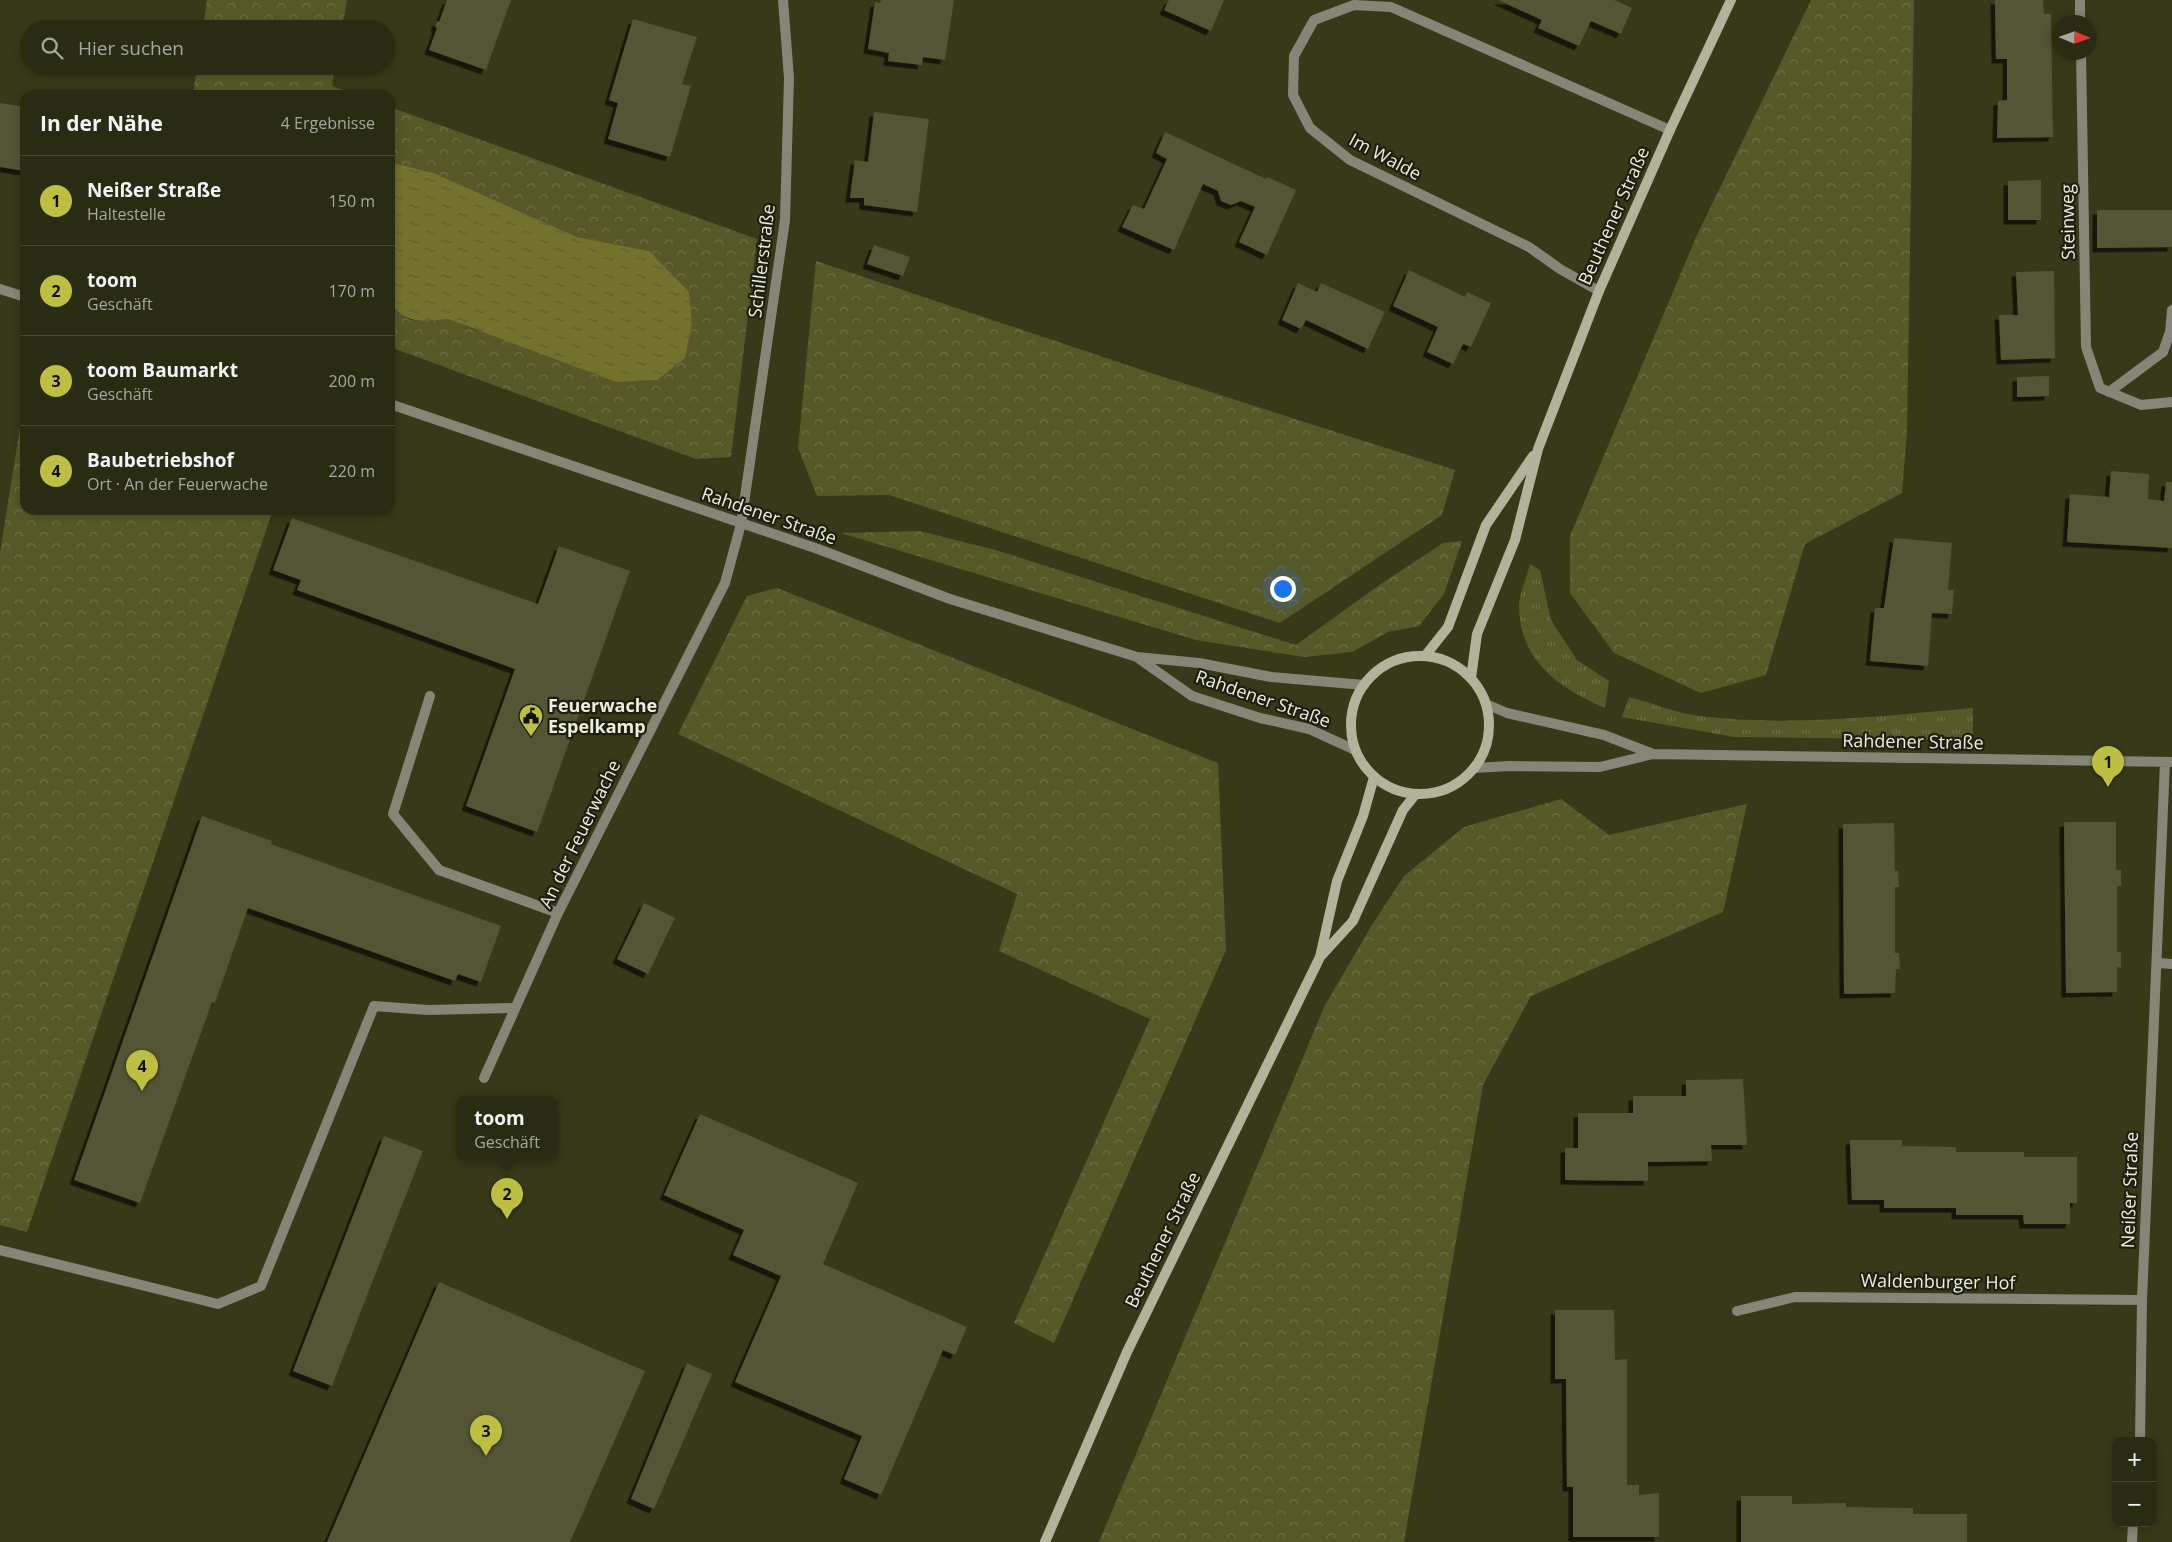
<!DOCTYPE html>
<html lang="de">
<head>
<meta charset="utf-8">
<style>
	body { margin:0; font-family:"Open Sans",sans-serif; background:#32331c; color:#f1f3f6 }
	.controls { position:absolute; right:15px; bottom:15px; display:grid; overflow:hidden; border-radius:10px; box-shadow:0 2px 8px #0003 }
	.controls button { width:45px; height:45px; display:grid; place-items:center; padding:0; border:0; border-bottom:1px solid #464733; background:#2a2b13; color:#f1f3f6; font:25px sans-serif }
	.compass { position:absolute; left:2052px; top:15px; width:45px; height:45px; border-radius:50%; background:#2a2b13; box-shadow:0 2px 8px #0003; rotate:92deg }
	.you { position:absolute; left:1282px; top:588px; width:18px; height:18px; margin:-12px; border:4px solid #fff; border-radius:50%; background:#1a73e8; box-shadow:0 0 0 8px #1a73e833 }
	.badge { display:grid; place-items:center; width:32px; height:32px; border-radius:50%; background:#bdbf43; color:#111; font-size:16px; font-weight:700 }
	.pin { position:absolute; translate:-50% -41px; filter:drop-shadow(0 1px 2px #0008) }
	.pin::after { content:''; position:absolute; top:26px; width:18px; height:15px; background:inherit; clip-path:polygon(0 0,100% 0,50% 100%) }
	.popup { position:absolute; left:456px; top:1096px; width:102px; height:65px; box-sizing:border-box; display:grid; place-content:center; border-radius:10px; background:#2a2b13; filter:drop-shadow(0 1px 4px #0005); font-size:16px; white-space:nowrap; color:#a5a7a0 }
	.popup b { font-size:19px; color:#f1f3f6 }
	.popup::after { content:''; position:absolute; left:50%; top:100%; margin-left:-10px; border:10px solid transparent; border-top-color:#2a2b13 }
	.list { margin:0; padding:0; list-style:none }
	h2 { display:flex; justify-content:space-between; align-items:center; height:65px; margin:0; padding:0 20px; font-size:21px }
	h2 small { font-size:16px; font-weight:400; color:#a5a7a0 }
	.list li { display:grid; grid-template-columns:32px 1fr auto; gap:15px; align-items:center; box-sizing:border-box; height:90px; padding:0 20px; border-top:1px solid #464733 }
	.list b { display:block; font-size:19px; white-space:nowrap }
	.list p { margin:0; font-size:16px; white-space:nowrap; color:#a5a7a0 }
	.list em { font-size:16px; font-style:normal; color:#a5a7a0 }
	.icon { flex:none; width:28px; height:28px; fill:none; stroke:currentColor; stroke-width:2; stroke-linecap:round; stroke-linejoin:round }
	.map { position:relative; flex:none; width:2172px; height:1542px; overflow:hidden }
	.search { position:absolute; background:#2a2b13; box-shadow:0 2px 8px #0003; left:20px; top:20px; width:375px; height:55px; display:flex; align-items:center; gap:12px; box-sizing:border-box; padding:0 18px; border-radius:28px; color:#a5a7a0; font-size:19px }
	.panel { position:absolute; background:#2a2b13; box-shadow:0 2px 8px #0003; left:20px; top:90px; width:375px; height:425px; border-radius:15px }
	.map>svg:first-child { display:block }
	.grass { fill:url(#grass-tufts) }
	.forest { fill:url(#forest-crowns) }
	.water { fill:url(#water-ripples) }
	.building { fill:#535434; filter:url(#shadow) }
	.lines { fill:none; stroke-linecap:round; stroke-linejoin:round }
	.service { stroke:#858677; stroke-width:10 }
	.minor { stroke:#858677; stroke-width:10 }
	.secondary { stroke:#b1b39b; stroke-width:10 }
	.labels { text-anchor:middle; stroke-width:4.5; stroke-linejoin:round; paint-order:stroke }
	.street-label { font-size:18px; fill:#eceedb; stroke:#1e1f11 }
	.poi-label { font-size:18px; font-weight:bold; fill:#eceedb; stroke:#1e1f11; text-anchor:start }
</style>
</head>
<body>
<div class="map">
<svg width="2172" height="1542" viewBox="0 0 2172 1542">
	<defs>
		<pattern id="grass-tufts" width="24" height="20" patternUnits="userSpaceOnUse" patternTransform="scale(1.25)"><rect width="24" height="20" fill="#575828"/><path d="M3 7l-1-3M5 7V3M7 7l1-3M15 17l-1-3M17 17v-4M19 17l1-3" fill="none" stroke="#6f7047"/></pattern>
		<pattern id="forest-crowns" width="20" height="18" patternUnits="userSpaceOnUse" patternTransform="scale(1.25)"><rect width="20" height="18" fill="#575828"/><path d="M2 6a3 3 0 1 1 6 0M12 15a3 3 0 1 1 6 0" fill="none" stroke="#6f7047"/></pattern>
		<pattern id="water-ripples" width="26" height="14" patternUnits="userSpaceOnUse" patternTransform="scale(1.25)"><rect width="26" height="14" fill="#71722b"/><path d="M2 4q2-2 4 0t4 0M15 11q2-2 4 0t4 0" fill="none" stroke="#5c5c36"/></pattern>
		<filter id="shadow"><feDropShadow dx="-4.5" dy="4.5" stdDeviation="0" flood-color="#0009"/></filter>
	</defs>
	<rect width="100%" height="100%" fill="#383919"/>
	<path class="grass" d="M1530,564L1540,570L1551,620L1577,660L1609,681L1605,708C1559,688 1519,661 1519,605C1520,592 1527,576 1530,564Z
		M1629,697C1652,703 1676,713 1699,716C1790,727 1882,716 1973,708V740L1734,737L1622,717Z"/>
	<path class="forest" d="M207,0H347L342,29H203Z
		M1811,0H1914L1907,430L1902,493L1805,544L1766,675L1701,693L1614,653L1570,593V536L1697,235Z
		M197,66H335L332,86L358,95H193Z
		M390,107L757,239L731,457L696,459L390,347V303C412,332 422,315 448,319C458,321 469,328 478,331L649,251L577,237L434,173L392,164L390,165Z
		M816,261L1151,373L1455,470L1442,515L1280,623L889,495L817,496L798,448Z
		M25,396V510H273L27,1232L0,1225V553Z
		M920,531L999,551L1296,645L1378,586L1443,543L1462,541L1444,594L1419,626L1388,632L1352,652L1304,657L1196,640L841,533Z
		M777,588L1218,763L1226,950L1054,1343L1014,1323L1150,1019L999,951L1017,894L678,734L747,596Z
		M1561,799L1609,835L1747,804L1723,912L1531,996L1483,1085L1404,1542H1099L1325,1005L1372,925L1404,876L1464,827Z"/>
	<path class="water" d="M392,163L434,173L577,237L649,251L689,292L692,323L685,358L657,380L616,382L448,319C423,321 406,325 390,303V165Z"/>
	<path class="building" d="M447,0H511L486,70L429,50L437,28L435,26L437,21L439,22Z
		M881,0H954L945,60L923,57L922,65L888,61L889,53L868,49L875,2L880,3Z
		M1169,0H1224L1211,31L1164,10Z
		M1498,0H1614L1632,8L1621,34L1591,21L1579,46L1538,28L1542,20Z
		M1995,0H2043L2044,14H2051L2053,137L1997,138L1998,101L2007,100V59H1996Z
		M633,19L697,37L682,84L691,86L670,157L608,139L618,103L609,100Z
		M0,103L25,107V171L0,167Z
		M874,112L929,119L917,212L864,205V198H850L855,160L868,162Z
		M1165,132L1266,179L1268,177L1296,190L1267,255L1239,242L1255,207L1241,201L1231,205L1221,201L1218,191L1203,184L1174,250L1122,227L1133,205L1144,209L1167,159L1156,153Z
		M2041,180V220H2008V181Z
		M2097,210H2172V247L2097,248Z
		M874,245L910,257L903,276L867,264Z
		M1409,270L1465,297L1467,292L1491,303L1471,347L1463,344L1453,364L1427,352L1438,327L1393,306Z
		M2054,271L2055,358L2001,360L1999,315H2018L2016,272Z
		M1298,283L1317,292L1321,283L1385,312L1368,349L1306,320L1301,329L1282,320Z
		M2049,376V396L2017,397V377Z
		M2111,471L2149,474L2148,499L2164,501L2166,482H2172V548L2067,542L2070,494L2109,497Z
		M292,518L538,604L559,546L630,571L537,832L466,806L515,669L297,590L301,580L273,570Z
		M1894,538L1952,543L1948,590H1954L1952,614L1932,613L1928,666L1870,661L1875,608H1884Z
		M202,816L272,841L271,844L501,926L481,982L458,974L455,981L248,908L215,1003L212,1002L140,1203L74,1180Z
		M2064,822H2116V870H2121V886H2117V952H2121V968L2117,967V992L2066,993Z
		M1894,823L1895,871H1898L1899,887H1895V953H1899L1900,969H1896L1895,993L1844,994L1843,824Z
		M644,903L675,918L648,974L617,959Z
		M1743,1079L1747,1145H1711L1712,1161L1648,1162V1181L1565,1180V1148H1578V1113H1633V1096H1686V1080Z
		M700,1114L858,1183L823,1264L967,1327L955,1355L943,1350L881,1495L844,1479L862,1436L735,1382L781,1276L733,1255L744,1230L664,1195Z
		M384,1136L423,1151L332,1386L293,1371Z
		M1850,1140H1902V1146L1956,1147V1152H2024V1157H2077V1203H2070V1224H2024L2023,1215H1956V1208H1884V1200H1852Z
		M439,1282L645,1371L570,1542H327Z
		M1555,1310H1614L1615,1360L1627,1359V1485H1639V1495L1659,1493V1537H1573V1487H1567L1566,1379H1555Z
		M687,1363L712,1374L654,1509L631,1499Z
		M1741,1496H1792V1504L1846,1503V1507L1913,1508V1514H1967V1542H1741Z"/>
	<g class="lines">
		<path class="service" d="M2109,392L2163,352L2170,332L2172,310
			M430,696L393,814L439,870L558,913
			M2157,963L2172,964
			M0,1250L218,1304L261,1286L374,1006L428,1010L514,1008"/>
		<path class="minor" d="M2080,0V22
			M2081,52L2086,347L2100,388L2141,405L2172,402
			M0,289L25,297
			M1599,291L1560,269L1529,247L1350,160L1310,128L1293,95L1294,56L1314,20L1354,5L1391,7L1670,130
			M390,404L818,549L950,599L1137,657L1199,663L1271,677L1364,685
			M1138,658L1192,696L1260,718L1309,729L1355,750
			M1486,704L1507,713L1604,735L1653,754
			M1474,768L1509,766L1600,767L1653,754L2172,762
			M484,1078L558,913L725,583L741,524L785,220L789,78L783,0
			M1737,1311L1795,1297L2142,1300
			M2140,1441L2142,1300L2165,762
			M2132,1542L2133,1523"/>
		<path class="secondary" d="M1425,656L1448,627L1486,525L1533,456
			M1351 725a69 69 0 1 1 138 0a69 69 0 1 1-138 0Z
			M1471,678L1477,634L1515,540L1538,449L1599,291L1670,130L1731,0
			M1321,956L1353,921L1403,810L1415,795
			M1045,1542L1127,1352L1320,957L1337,881L1363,816L1374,777"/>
	</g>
	<defs>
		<symbol id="civic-pin" viewBox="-11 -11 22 30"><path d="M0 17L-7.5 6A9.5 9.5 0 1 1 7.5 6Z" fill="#bdbf43" stroke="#1e1f11"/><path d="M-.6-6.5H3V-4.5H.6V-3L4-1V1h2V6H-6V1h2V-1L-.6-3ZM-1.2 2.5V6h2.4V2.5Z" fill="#111"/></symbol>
	</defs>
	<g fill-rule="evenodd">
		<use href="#civic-pin" x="517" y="702" width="28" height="38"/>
	</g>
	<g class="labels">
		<g class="street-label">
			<text transform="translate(1385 157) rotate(28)" y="6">Im Walde</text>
			<text transform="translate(1614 216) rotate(-66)" y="6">Beuthener Straße</text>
			<text transform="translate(2068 222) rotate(-91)" y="6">Steinweg</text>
			<text transform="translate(762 261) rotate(-83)" y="6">Schillerstraße</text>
			<text transform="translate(769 516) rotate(19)" y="6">Rahdener Straße</text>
			<text transform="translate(1263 699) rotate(19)" y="6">Rahdener Straße</text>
			<text transform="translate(1913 742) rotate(1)" y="6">Rahdener Straße</text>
			<text transform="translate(580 834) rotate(-64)" y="6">An der Feuerwache</text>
			<text transform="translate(2130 1190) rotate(-88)" y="6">Neißer Straße</text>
			<text transform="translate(1163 1240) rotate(-64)" y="6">Beuthener Straße</text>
			<text transform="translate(1938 1282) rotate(1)" y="6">Waldenburger Hof</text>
		</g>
		<g class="poi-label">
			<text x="548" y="712">Feuerwache<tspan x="548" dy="21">Espelkamp</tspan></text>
		</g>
	</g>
</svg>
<div class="controls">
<button>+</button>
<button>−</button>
</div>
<svg class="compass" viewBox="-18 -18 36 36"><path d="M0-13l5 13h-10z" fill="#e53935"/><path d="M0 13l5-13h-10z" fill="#a5a7a0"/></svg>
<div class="you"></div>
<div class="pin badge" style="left:2108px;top:787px">1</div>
<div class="pin badge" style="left:507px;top:1219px">2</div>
<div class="popup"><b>toom</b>Geschäft</div>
<div class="pin badge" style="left:486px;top:1456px">3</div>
<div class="pin badge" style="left:142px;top:1091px">4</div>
<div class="search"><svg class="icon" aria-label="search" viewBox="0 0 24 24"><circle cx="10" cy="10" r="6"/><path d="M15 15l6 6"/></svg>Hier suchen</div>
<section class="panel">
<h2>In der Nähe<small>4 Ergebnisse</small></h2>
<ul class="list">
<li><span class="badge">1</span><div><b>Neißer Straße</b><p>Haltestelle</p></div><em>150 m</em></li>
<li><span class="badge">2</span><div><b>toom</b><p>Geschäft</p></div><em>170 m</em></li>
<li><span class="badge">3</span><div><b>toom Baumarkt</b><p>Geschäft</p></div><em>200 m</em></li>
<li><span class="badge">4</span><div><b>Baubetriebshof</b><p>Ort · An der Feuerwache</p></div><em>220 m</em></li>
</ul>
</section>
</div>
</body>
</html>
